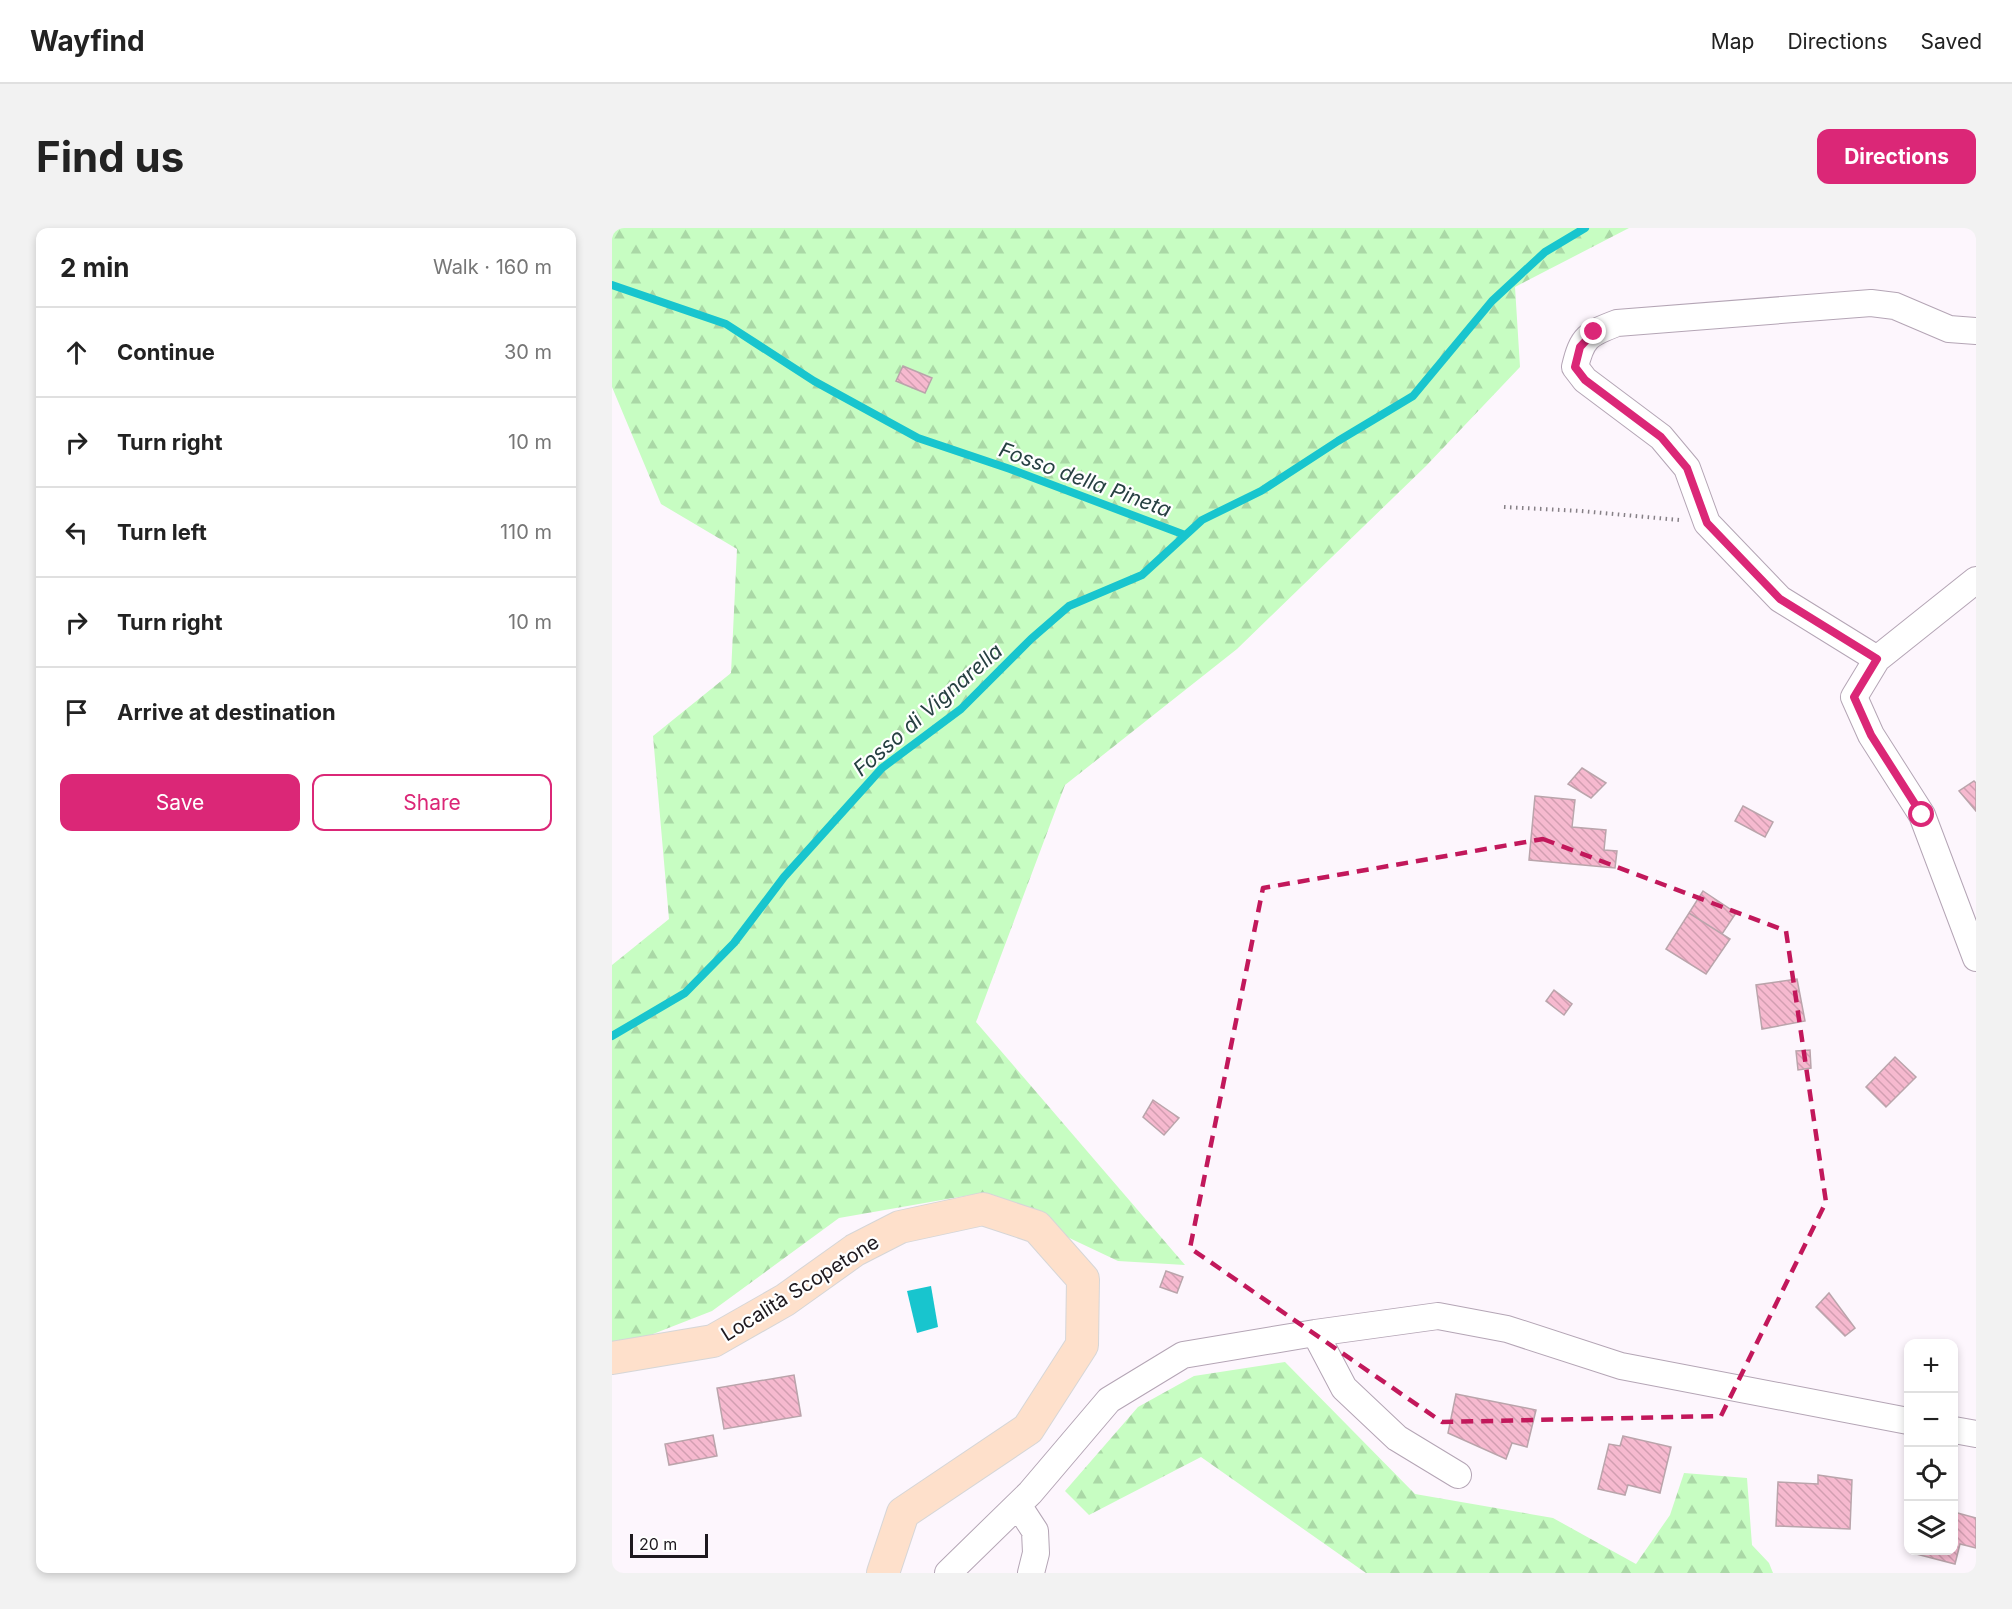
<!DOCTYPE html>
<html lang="en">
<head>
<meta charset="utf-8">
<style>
	body { margin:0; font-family:Inter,sans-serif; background:#f2f2f2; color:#222 }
	.controls { position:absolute; right:18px; bottom:18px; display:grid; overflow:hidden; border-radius:12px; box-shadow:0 3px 9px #0003 }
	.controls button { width:54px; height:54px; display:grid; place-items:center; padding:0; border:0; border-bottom:2px solid #e0e0e0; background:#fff; color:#222; font:30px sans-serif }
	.scale { position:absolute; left:18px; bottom:15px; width:78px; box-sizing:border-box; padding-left:6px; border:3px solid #1e191f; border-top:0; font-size:16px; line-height:21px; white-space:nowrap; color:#1e191f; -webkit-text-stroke:4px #fff; paint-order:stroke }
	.stop { position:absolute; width:18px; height:18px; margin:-14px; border:4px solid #db2777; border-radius:50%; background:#fff }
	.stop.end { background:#db2777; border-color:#fff; box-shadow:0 2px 6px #0008 }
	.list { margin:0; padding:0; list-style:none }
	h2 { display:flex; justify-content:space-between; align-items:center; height:78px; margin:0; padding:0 24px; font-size:26px }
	h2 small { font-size:20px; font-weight:400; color:#767676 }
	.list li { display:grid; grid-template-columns:39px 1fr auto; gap:18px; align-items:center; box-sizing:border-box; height:90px; padding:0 24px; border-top:2px solid #e0e0e0 }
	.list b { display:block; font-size:22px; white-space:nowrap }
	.list em { font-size:20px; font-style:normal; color:#767676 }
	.actions { display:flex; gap:12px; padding:18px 24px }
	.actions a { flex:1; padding:14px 0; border:2px solid #db2777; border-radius:12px; text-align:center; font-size:21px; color:#db2777 }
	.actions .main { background:#db2777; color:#fff }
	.icon { flex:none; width:33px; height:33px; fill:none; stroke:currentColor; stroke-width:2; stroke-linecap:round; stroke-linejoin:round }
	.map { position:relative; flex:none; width:1364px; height:1345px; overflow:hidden; border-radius:12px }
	header { display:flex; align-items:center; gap:36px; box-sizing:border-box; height:84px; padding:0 30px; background:#fff; border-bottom:2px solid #e0e0e0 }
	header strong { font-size:28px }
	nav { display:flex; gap:33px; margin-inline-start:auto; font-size:21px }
	.intro { display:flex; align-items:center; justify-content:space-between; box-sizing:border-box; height:144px; padding:0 36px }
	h1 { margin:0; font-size:42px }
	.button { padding:15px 27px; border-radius:12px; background:#db2777; color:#fff; font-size:21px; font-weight:700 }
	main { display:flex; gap:36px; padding:0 36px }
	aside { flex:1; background:#fff; border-radius:12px; box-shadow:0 3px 9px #0003 }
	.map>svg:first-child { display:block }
	.forest { fill:url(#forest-firs) }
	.water { fill:#18c5ce }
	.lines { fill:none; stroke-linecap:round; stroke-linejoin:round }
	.stream { stroke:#18c5ce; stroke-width:8 }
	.building { fill:url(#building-back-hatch); stroke:#baa4ab; stroke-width:1.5 }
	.minor-casing { stroke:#b4a5b5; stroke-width:28 }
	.major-casing { stroke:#d6d6d7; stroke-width:34 }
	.path { stroke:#868086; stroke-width:4; stroke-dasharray:1.5 4.5; stroke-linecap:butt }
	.minor { stroke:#fff; stroke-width:26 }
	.major { stroke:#fee0cb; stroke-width:32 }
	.route { stroke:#db2777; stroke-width:8 }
	.marked { fill:none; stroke:#c2185b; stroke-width:4.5; stroke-dasharray:12 8; stroke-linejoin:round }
	.labels { text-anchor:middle; stroke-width:4.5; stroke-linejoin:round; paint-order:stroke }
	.street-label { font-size:20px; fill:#1e191f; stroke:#fff }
	.water-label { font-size:21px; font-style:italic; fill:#274042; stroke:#fff }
</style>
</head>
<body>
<header>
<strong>Wayfind</strong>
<nav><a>Map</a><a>Directions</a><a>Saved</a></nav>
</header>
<div class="intro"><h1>Find us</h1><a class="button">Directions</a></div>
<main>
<aside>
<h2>2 min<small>Walk · 160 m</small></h2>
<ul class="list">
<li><svg class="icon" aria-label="ahead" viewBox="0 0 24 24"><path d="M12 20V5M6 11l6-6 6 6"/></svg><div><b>Continue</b></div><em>30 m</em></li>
<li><svg class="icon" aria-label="right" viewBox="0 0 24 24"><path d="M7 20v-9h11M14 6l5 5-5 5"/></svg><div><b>Turn right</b></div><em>10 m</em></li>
<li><svg class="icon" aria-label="left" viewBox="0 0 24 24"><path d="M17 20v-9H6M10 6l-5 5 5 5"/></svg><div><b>Turn left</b></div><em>110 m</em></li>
<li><svg class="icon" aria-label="right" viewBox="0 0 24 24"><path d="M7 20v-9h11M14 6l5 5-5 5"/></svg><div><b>Turn right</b></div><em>10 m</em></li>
<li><svg class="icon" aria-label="arrive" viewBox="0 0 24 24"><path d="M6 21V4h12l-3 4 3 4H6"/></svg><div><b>Arrive at destination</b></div></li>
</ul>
<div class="actions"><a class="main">Save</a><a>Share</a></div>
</aside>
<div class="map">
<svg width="1364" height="1345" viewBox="0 0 1364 1345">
	<defs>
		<pattern id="forest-firs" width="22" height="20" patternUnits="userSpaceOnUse" patternTransform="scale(1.5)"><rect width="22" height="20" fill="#c7fdc2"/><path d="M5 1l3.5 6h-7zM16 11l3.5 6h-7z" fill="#aad8a6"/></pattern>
		<pattern id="building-back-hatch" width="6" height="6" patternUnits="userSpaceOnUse" patternTransform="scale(1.5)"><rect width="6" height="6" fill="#f6b9cf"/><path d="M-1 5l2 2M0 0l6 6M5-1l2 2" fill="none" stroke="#d29eb1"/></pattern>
	</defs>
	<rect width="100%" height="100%" fill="#fdf6fd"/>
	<path class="forest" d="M0,0H1017L903,59L908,139L814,238L625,421L453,557L364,794L573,1037L506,1033L364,966L227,990L100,1083L0,1122V737L57,691L41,508L119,445L125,321L49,276L0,159Z
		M673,1134L803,1266L941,1290L1024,1336L1058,1287L1072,1245L1135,1250L1140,1317L1157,1335L1161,1345H754L589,1229L477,1287L453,1263L526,1179L582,1148Z"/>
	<path class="water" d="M319,1058L326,1099L305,1105L295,1063Z"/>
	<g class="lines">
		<path class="stream" d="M0,57L114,96L202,153L306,210L398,241L573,307
			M0,808L73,765L122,715L172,649L270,540L349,481L419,411L457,378L530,347L590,292L649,263L726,213L801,168L880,73L933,24L973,0"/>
	</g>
	<path class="building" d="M291,138L320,150L313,165L284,153Z
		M970,540L994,555L979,570L956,556Z
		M1362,553L1364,555V583L1347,563Z
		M923,568L963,572L960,599L994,602L992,622L1005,623L1003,640L917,632Z
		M1131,578L1161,594L1153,609L1123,593Z
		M1091,663L1124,685L1110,706L1077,685Z
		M1077,685L1118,711L1094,746L1054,721Z
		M1185,751L1193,793L1150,801L1144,757Z
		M942,762L960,776L952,787L934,773Z
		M1198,822L1199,840L1186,842L1184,823Z
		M1283,829L1304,849L1274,879L1254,859Z
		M541,872L567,890L552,907L531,889Z
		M554,1043L571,1049L565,1065L548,1059Z
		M1217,1065L1243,1100L1233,1108L1204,1079Z
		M182,1147L189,1188L112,1201L105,1160Z
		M844,1166L924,1182L915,1219L900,1215L894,1231L836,1205Z
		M101,1207L105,1228L57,1237L53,1216Z
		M1011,1208L1059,1219L1048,1265L1016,1257L1013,1267L986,1261L997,1216L1008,1218Z
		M1206,1247L1240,1252L1238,1301L1164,1298L1166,1254L1206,1256Z
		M1342,1284L1364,1290V1320L1348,1316L1343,1336L1304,1326L1305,1322H1342Z"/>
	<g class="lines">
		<defs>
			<path id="minor" d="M1364,352L1265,431L1242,469L1259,507L1310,587L1364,730
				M1265,431L1168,371L1095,295L1075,240L1049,209L973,152L963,139C970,109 976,106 1005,95L1259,75L1283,78L1337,101L1364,103
				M703,1105L732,1160L785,1210L846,1247
				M1342,1202L1364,1206
				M406,1277L423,1303L424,1325L419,1345
				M336,1345L418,1265L497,1172L571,1127L703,1105L826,1088L895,1101L1009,1138L1296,1193"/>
			<path id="major" d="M0,1130L101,1113L173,1072L243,1022L288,999L371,981L425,999L471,1051L470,1117L416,1201L291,1285L271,1345"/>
		</defs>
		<use href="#minor" class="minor-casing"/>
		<use href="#major" class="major-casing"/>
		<path class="path" d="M892,279L969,283L1067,292"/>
		<use href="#minor" class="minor"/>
		<use href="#major" class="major"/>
	</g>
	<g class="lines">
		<path class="route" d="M982,104L968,119L963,139L973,152L1049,209L1075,240L1095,295L1168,371L1265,431L1242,469L1259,507L1310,587"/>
	</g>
	<path class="marked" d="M931,611L1174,703L1214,974L1109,1188L830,1194L578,1020L651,660Z"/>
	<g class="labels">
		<g class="street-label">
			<text transform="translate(188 1060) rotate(-32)" y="7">Località Scopetone</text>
		</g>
		<g class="water-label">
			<text transform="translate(473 252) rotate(20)" y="7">Fosso della Pineta</text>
			<text transform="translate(316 482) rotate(-41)" y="7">Fosso di Vignarella</text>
		</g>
	</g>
</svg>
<div class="controls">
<button>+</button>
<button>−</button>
<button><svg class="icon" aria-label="locate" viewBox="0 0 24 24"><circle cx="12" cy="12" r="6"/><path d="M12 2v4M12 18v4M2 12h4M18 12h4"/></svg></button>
<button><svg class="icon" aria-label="layers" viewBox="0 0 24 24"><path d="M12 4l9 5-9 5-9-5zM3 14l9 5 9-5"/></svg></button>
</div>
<div class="scale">20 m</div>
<div class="stop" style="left:1310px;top:587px"></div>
<div class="stop end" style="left:982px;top:104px"></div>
</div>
</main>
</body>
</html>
